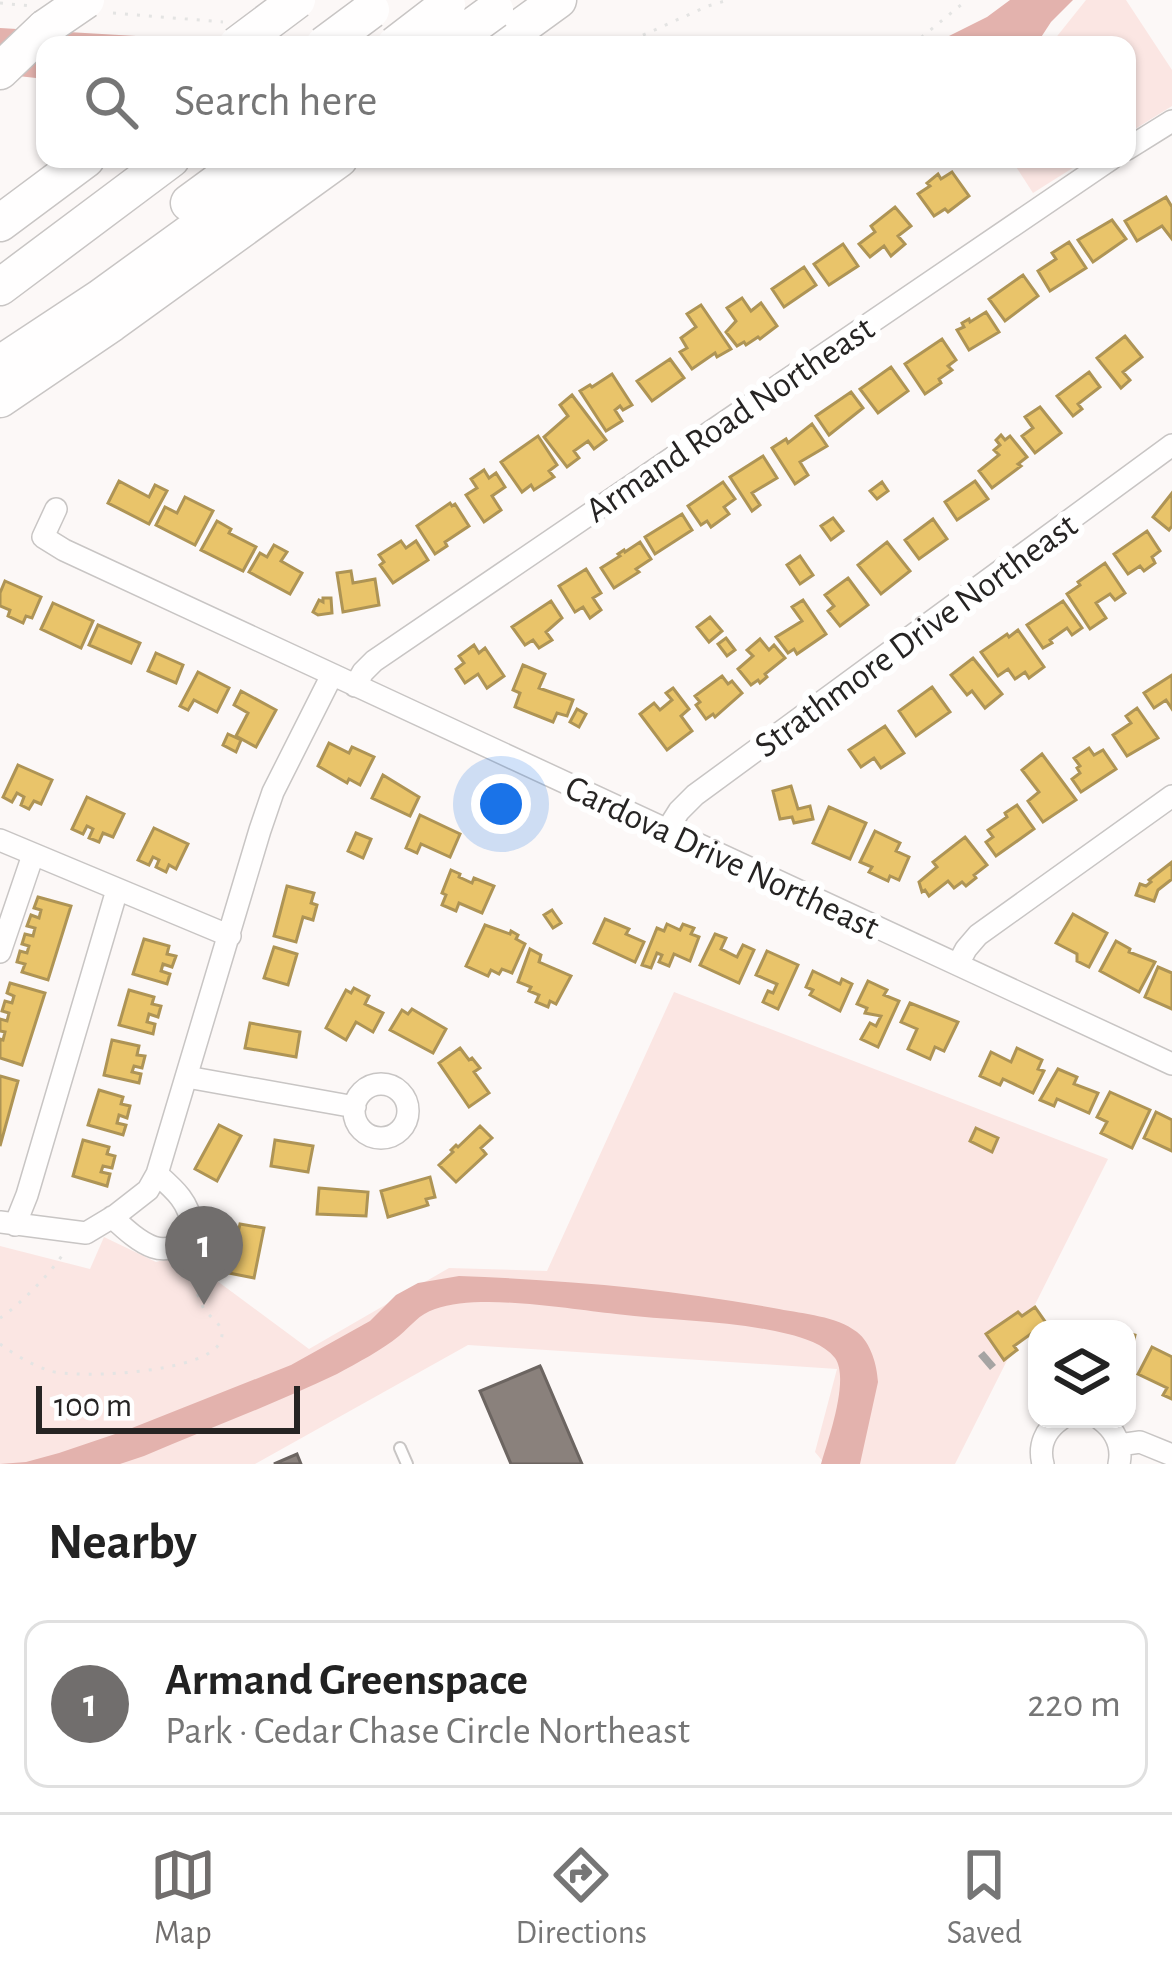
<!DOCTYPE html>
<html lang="en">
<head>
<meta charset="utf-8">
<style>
	body { margin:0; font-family:"Alegreya Sans",sans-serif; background:#f6f6f6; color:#222 }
	.controls { position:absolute; right:36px; bottom:36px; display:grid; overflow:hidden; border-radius:24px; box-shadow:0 3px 9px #0004 }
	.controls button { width:108px; height:108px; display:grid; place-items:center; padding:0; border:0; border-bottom:3px solid #e0e0e0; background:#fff; color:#222; font:60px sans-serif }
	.scale { position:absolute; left:36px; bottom:30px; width:264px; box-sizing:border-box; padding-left:12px; border:6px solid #262423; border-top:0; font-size:33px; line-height:42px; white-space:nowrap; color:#262423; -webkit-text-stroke:9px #fff; paint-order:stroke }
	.you { position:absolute; left:501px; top:804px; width:42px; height:42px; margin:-30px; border:9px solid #fff; border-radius:50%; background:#1a73e8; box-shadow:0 0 0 18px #1a73e833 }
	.badge { display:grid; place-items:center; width:78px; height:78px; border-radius:50%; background:#716e6d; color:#fff; font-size:39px; font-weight:700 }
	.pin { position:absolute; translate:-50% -99px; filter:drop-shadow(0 3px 6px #0008) }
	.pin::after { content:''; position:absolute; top:63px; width:42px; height:36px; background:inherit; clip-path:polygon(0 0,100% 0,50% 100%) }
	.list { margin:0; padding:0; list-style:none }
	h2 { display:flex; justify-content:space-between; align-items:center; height:156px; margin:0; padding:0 48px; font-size:51px }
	h2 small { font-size:39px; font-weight:400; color:#767676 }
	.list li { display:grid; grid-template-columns:78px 1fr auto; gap:36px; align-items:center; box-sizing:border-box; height:168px; margin:0 24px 24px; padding:0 24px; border:3px solid #e0e0e0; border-radius:24px }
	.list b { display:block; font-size:45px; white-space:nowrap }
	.list p { margin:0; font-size:39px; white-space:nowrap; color:#767676 }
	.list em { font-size:39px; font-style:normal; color:#767676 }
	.icon { flex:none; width:66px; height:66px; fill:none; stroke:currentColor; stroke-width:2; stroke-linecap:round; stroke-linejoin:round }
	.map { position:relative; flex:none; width:1172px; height:1464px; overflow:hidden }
	.search { position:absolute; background:#fff; box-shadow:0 3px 9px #0004; left:36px; right:36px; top:36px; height:132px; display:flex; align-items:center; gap:30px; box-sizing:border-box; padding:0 42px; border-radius:24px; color:#767676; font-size:45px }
	.sheet { height:348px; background:#fff }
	nav { display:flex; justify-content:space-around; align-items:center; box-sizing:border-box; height:168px; border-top:3px solid #e0e0e0; background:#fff; font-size:33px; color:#767676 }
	nav a { display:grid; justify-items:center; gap:6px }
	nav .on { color:#716e6d }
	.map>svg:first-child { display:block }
	.green { fill:#fbe6e3 }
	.water { fill:#e3b2ad }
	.homes { fill:#e9c46a; stroke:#ae9455; stroke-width:3 }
	.industry { fill:#8a817c; stroke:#6c6561; stroke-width:3 }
	.building { fill:#a6a4a3 }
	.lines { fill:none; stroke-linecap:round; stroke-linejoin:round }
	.lane-casing { stroke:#c8c5c4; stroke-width:14 }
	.street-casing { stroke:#c8c5c4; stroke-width:24 }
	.highway-casing { stroke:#c8c5c4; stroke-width:39 }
	.path { stroke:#e4e4e3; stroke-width:3; stroke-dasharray:3 9; stroke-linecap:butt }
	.lane { stroke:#fffefe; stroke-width:10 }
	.street { stroke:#fffefe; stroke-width:21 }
	.highway { stroke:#fffefe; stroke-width:36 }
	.highway-bridge-casing { stroke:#c8c5c4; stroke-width:39; stroke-linecap:butt }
	.highway-bridge { stroke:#fffefe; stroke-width:36 }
	.labels { text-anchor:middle; stroke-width:12; stroke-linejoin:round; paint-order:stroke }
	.street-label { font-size:36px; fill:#262423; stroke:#fff }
</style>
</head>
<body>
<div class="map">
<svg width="1172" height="1464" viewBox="0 0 1172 1464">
	<rect width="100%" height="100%" fill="#fcf8f7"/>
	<path class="green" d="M1086,0H1126L1172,70V106L1127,134V45H1050Z
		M1011,159H1087L1033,193Z
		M674,992L1108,1159L955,1464H825L815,1452L837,1369L468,1345L255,1464H0V1246L90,1269L104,1237L156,1262L182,1255L309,1349L449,1268L547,1271Z"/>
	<path class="water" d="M1010,0H1073L1051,22L1036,45H931L987,17Z
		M0,28L153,37L221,45H45V79L0,74Z
		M459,1276C566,1280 673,1289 779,1309C804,1314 836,1316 857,1332C871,1343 877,1365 878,1382L860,1464H821C828,1440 850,1379 835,1358C824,1344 804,1338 788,1334C732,1320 673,1321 616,1314C567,1309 481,1293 435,1309C419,1314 411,1326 399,1336C382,1350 357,1363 337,1374C274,1404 208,1429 144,1456L120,1464H0L26,1462L59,1453L127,1430L291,1365L370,1321L396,1295L418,1283Z"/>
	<path class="homes" d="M952,172L969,196L948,212L945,209L934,216L918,194L930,186L927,183L938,174L941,179Z
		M1166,197L1172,207V239L1162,226L1137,241L1125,221Z
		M895,207L911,226L898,236L905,244L891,256L884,246L870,257L859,244L875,232L871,226Z
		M1112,220L1126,239L1093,262L1078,240Z
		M1069,242L1086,268L1050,291L1038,271L1056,259L1052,253Z
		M843,244L858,266L829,285L814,264Z
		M804,267L816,285L784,307L772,289Z
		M1023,275L1038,296L1005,321L989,299Z
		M742,298L751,311L761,303L777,326L760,339L758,337L746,345L744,342L737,346L726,332L736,321L727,308Z
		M701,305L731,349L717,357L715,353L692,369L680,352L687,348L681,338L696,327L687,314Z
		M986,312L999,332L969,350L957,330L964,327L962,323L969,319L970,322Z
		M1125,336L1142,357L1123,372L1130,380L1121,388L1097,358Z
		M942,339L956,360L948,366L952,370L939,379L941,383L925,394L905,364Z
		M670,359L684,378L652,401L637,381Z
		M891,367L908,391L878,413L860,389Z
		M1089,372L1100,387L1078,404L1082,409L1073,416L1057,396Z
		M612,374L632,405L623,410L620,406L615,410L622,421L606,431L580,391L590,385L592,387Z
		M851,392L863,408L829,435L816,416Z
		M572,395L606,440L594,449L588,441L574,451L579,458L567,467L544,437L568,416L560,405Z
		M1040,407L1061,433L1035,453L1022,436L1033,428L1025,417Z
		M812,424L827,446L800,462L808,475L795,484L772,448L786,439L788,443Z
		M1001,435L1005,440L1010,436L1027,457L1018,464L1021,466L992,488L979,471L999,455L994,450L1000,445L996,440Z
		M538,436L557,465L549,471L554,477L534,490L531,485L522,492L501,462Z
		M763,456L777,478L752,493L760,505L752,511L730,477Z
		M484,470L489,478L496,473L505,487L492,496L501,510L484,522L466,495L477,488L471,479Z
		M119,481L149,497L155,485L167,491L149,524L108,503Z
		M975,481L988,499L957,520L945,502Z
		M723,482L735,499L724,507L729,514L711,527L707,521L701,525L688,506Z
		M882,482L888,491L877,499L870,491Z
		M1172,493V526L1169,530L1153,517Z
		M185,497L213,511L195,545L156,525L165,507L177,513Z
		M450,503L452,506L455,504L469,526L445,542L447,546L435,554L417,526Z
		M682,514L692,530L655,554L645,537Z
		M833,518L843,531L831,540L821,526Z
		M933,519L947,539L919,559L905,540Z
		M217,521L231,529L229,533L256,547L243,571L201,550Z
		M1147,531L1160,551L1152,557L1155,563L1144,571L1140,566L1128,574L1114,554Z
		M401,541L406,548L416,541L428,560L393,583L380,565L384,562L379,555Z
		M640,542L651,559L636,569L639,572L614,588L601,568L620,556L618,554L624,550L625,552Z
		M887,542L910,571L881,594L858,565Z
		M274,545L287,552L281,561L302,573L290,594L249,572L260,553L267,557Z
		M800,556L813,575L800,584L787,565Z
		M1105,563L1125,593L1115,600L1110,594L1096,603L1106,618L1090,629L1067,594L1080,585L1078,582Z
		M586,569L601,593L593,598L601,610L590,618L583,607L575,612L559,586Z
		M351,571L353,583L375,579L379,605L343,612L337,573Z
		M848,578L868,605L840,626L828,611L834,606L825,595Z
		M5,581L41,597L32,618L26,616L23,623L8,616L10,610L0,606V593Z
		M323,598H331L332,613L318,615L313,612L319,600L323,602Z
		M803,600L826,634L797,654L794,649L788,653L776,637L802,621L792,607Z
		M551,601L562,618L546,632L552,640L539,648L533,640L525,645L512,627Z
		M1063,601L1082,628L1072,635L1067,628L1050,640L1052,643L1043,648L1027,625Z
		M53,603L93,621L81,648L41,629Z
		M710,617L722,631L709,642L697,627Z
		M98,625L140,643L131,663L89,645Z
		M1018,630L1044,667L1029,678L1025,672L1015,679L1008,669L998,676L981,652L1007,634L1009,637Z
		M726,638L735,650L727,656L718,644Z
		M760,639L769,650L774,645L785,658L765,674L767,677L760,683L758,680L751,685L738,669L753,656L747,650Z
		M474,645L479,653L485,648L504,676L487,688L478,674L465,683L456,669L464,663L459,656Z
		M156,653L183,665L176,683L148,671Z
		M973,658L1002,694L985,708L972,691L967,695L951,675Z
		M523,665L545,674L539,688L573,700L567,716L557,713L553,722L515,707L520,693L513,690Z
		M198,672L229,688L217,712L194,700L188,710L180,706Z
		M1172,675V709L1166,700L1154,708L1144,693Z
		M722,676L728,684L732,681L742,693L715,717L713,714L706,719L696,705L700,702L695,696Z
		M932,687L950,712L916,736L899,711Z
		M673,688L689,709L681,716L692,731L667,750L640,714L654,703L660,710L672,700L666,693Z
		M241,691L276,710L256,747L236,736L248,713L234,705Z
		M1137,708L1158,738L1127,756L1113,735L1131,723L1126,716Z
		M577,709L586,714L579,727L570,722Z
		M885,726L904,753L881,768L874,758L861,767L849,750Z
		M228,734L241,740L236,752L223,745Z
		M329,743L349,753L352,747L374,757L360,785L349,779L347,783L318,766Z
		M1089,748L1094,755L1103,750L1116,769L1081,792L1072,779L1080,773L1077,768L1080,766L1074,758Z
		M1042,754L1076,800L1043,822L1028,801L1039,792L1022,770Z
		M18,765L52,780L41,804L34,801L29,809L21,805L24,797L17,793L12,802L3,797Z
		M383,775L419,797L410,816L372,798Z
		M791,786L798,809L810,806L813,819L794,823L792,817L780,819L773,791Z
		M87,797L124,814L113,837L103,833L99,842L89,838L93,829L87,826L83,834L72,829Z
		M1017,805L1034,829L996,856L986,842L993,837L988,830L1007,817L1005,813Z
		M829,807L866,823L850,859L813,843Z
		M420,815L460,834L450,857L421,844L417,853L406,848Z
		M154,828L188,844L176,869L169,865L166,872L156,867L159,860L153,857L149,865L138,860Z
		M875,831L900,843L896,851L909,857L899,880L890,876L888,881L869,872L872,867L860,862Z
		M356,833L371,839L363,858L348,851Z
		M965,837L987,865L974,875L976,878L966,886L962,882L954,888L948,881L929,896L925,890L922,892L919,882L937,867L933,862Z
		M1172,862V879L1158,890L1154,901L1136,895L1140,884L1146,886L1151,882L1149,880Z
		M451,870L460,874L459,877L472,883L474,878L494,886L482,913L459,903L456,911L442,905L446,895L442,893Z
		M287,886L314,893L311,903L317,905L313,920L303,917L296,942L274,936Z
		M38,897L71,906L48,980L22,972L25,964L17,962L20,951L27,953L29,946L22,944L25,934L33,936L35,928L27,926L31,915L39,918L41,910L34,908Z
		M552,910L561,923L553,928L544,915Z
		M1073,914L1107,933L1089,967L1077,961V954L1056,943Z
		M605,919L629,929L626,934L644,942L635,962L594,943Z
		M667,924L680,930L683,924L694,928L691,934L699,937L690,961L674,954L669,966L659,962L662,955L657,953L651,968L642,965L657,928L664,931Z
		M485,925L510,934L511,931L518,935L516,939L525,944L512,973L502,969L499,974L491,970L488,976L466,966Z
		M715,934L726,938L721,949L737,957L743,945L754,950L739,983L700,965Z
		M144,939L169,946L167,954L176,956L172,967L163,964L161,971L170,974L167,984L133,974Z
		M1116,941L1130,949L1129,952L1155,962L1139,992L1100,971Z
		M274,947L297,954L288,985L264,978Z
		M530,949L541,955L539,962L571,976L556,1004L550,1001L548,1007L536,1002L539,995L529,991L531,987L518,982Z
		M767,951L798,965L778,1009L763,1002L768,991L773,993L777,984L756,975Z
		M1158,967L1172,973V1009L1145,997Z
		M813,971L840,984L842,979L852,984L840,1011L810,995L813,990L806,987Z
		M868,981L887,990L884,995L899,1001L878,1047L861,1039L870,1023L876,1026L881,1016L865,1013L867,1008L857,1004Z
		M10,983L45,993L22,1065L0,1058V1039L3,1040L5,1032L0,1031V1019L7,1021L9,1013L2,1011L5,1001L12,1003L14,996L7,993Z
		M354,988L369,996L365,1004L383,1013L373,1032L356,1022L346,1040L326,1028L346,990L351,993Z
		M129,990L154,997L152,1004L161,1006L158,1017L149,1014L147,1022L155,1024L153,1034L119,1025Z
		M910,1003L958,1022L944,1051L935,1047L930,1059L908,1049L917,1029L901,1022Z
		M412,1009L446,1029L433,1053L390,1030L402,1010L408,1014Z
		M250,1023L300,1032L296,1057L245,1048Z
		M112,1040L139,1046L137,1055L145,1056L142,1068L134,1066L132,1072L141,1074L139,1083L104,1075Z
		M460,1048L469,1060L472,1058L480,1068L474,1072L489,1093L469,1107L439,1063Z
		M1017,1048L1042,1060L1038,1069L1044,1071L1033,1093L1003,1079L1000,1085L980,1076L991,1052L1011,1062Z
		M1058,1069L1077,1077L1074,1084L1098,1093L1089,1113L1057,1099L1054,1106L1040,1100Z
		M0,1076L18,1081L0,1146Z
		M99,1090L123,1097L121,1104L130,1106L127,1118L119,1115L117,1123L126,1125L123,1135L88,1125Z
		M1110,1092L1150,1110L1132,1148L1101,1133L1107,1122L1097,1117Z
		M1156,1112L1172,1120V1151L1144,1138Z
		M219,1125L241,1136L217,1181L195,1169Z
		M480,1126L492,1138L481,1148L486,1154L456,1182L439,1165L453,1152L451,1150L456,1145L458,1147Z
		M976,1128L998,1138L992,1152L970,1141Z
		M83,1140L109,1147L107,1154L115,1156L112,1168L103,1166L101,1172L110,1174L107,1186L73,1176Z
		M275,1140L313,1146L308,1172L271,1166Z
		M430,1177L435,1197L426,1199L428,1205L388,1217L381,1191Z
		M319,1188L368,1192L366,1216L317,1214Z
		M240,1224L264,1228L254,1278L229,1273Z
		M1035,1307L1046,1323L1014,1346L1017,1350L1004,1360L986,1334L1018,1312L1022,1316Z
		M1127,1333L1135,1335L1127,1369Z
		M1152,1347L1172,1357V1399L1163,1395L1167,1388L1138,1374Z"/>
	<path class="industry" d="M540,1366L541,1368L582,1464H511L480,1391Z
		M297,1454L301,1464H274Z"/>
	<path class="building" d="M984,1351L996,1365L990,1370L978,1356Z"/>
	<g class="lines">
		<defs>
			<path id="lane" d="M400,1448L407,1464"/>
			<path id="street" d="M1127,149L1172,121
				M56,509L43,537L64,550L1172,1064
				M355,686L363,672L374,661L1111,159
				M667,830L679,811L695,795L1172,445
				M0,840L230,936
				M0,952L33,855
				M958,964L966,949L978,935L1172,796
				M187,1077L355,1107
				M354 1111a27 27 0 1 1 54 0a27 27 0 1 1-54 0Z
				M112,1217C138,1241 169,1270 192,1226C189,1202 175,1190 157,1174
				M0,1222L86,1233L116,1215L148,1190L157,1174L260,830L273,792L332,675
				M15,1225L27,1195L117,890
				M1100,1419C1115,1430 1123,1445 1119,1464
				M1119,1445L1140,1442L1172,1455
				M1043,1464C1038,1445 1045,1430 1061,1419"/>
			<path id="highway" d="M496,45L558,0
				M0,71L45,28
				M189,203L249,159
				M0,223L86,159
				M0,287L171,159
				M0,364L100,298L292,159
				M0,399L112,323L339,159"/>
		</defs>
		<use href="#lane" class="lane-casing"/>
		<use href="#street" class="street-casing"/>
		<use href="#highway" class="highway-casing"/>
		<path class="path" d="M0,3L31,6
			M113,13L223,22
			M621,45L708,6L728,0
			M912,45L967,0
			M0,1318C20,1305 52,1272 65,1251
			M0,1344C15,1355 32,1365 50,1371C79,1379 211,1373 221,1340C226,1325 211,1319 204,1309C196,1295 195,1280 185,1266"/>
		<use href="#lane" class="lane"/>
		<use href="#street" class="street"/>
		<use href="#highway" class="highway"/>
		<defs>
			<path id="highway-bridge" d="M45,28L86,0
				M237,45L297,0
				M324,45L371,10
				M395,45L447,5
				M447,45L495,10"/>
		</defs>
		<use href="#highway-bridge" class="highway-bridge-casing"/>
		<use href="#highway-bridge" class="highway-bridge"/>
	</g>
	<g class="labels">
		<g class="street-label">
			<text transform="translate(729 418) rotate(-34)" y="13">Armand Road Northeast</text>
			<text transform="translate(915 634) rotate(-36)" y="13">Strathmore Drive Northeast</text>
			<text transform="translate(723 856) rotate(25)" y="13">Cardova Drive Northeast</text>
		</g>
	</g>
</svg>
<div class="controls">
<button><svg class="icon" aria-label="layers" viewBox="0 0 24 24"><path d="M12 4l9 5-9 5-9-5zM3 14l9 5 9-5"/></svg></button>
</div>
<div class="scale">100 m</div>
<div class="you"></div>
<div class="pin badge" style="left:204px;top:1305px">1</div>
<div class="search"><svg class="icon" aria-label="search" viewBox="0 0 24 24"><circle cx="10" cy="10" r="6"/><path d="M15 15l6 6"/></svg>Search here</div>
</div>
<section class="sheet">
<h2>Nearby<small></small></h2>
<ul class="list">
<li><span class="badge">1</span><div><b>Armand Greenspace</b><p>Park · Cedar Chase Circle Northeast</p></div><em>220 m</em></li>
</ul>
</section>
<nav>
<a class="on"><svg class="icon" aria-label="map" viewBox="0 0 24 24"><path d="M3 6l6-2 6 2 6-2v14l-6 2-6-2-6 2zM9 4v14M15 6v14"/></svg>Map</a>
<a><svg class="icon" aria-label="directions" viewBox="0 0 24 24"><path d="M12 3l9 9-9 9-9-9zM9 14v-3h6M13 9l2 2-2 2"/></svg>Directions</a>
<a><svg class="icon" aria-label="saved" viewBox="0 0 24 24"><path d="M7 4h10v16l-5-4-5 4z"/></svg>Saved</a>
</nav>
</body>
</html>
